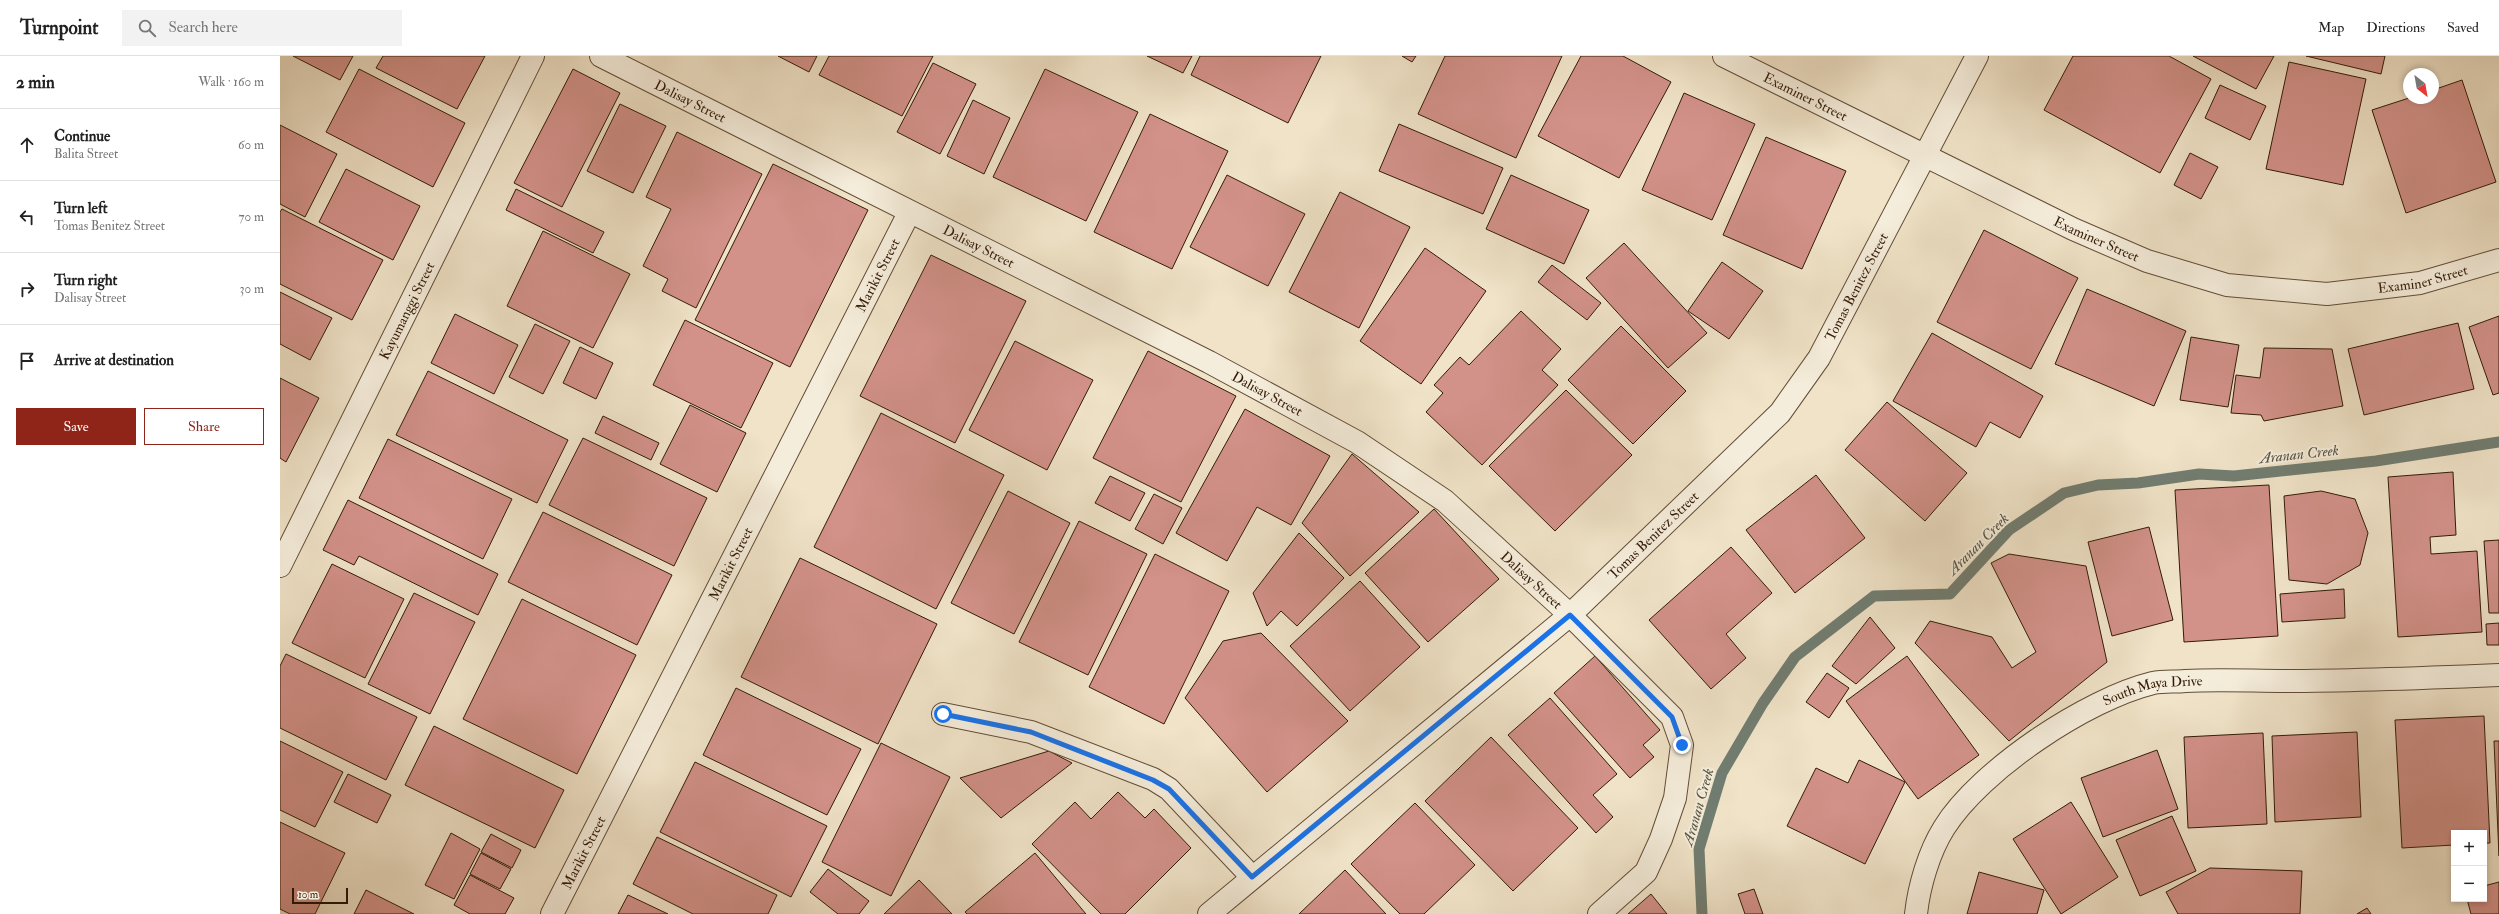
<!DOCTYPE html>
<html lang="en">
<head>
<meta charset="utf-8">
<style>
	body { margin:0; font-family:"IM FELL Double Pica",serif; background:#f2f2f2; color:#222 }
	.controls { position:absolute; right:12px; bottom:12px; display:grid; overflow:hidden; border-radius:0px; box-shadow:0 2px 6px #0003 }
	.controls button { width:36px; height:36px; display:grid; place-items:center; padding:0; border:0; border-bottom:1px solid #e0e0e0; background:#fff; color:#222; font:20px sans-serif }
	.compass { position:absolute; left:2123px; top:12px; width:36px; height:36px; border-radius:50%; background:#fff; box-shadow:0 2px 6px #0003; rotate:149deg }
	.scale { position:absolute; left:12px; bottom:10px; width:56px; box-sizing:border-box; padding-left:4px; border:2px solid #331b07; border-top:0; font-size:11px; line-height:14px; white-space:nowrap; color:#331b07; -webkit-text-stroke:3px #f5eddb; paint-order:stroke }
	.stop { position:absolute; width:12px; height:12px; margin:-9px; border:3px solid #1a73e8; border-radius:50%; background:#fff }
	.stop.end { background:#1a73e8; border-color:#fff; box-shadow:0 1px 4px #0008 }
	.list { margin:0; padding:0; list-style:none }
	h2 { display:flex; justify-content:space-between; align-items:center; height:52px; margin:0; padding:0 16px; font-size:17px }
	h2 small { font-size:13px; font-weight:400; color:#767676 }
	.list li { display:grid; grid-template-columns:26px 1fr auto; gap:12px; align-items:center; box-sizing:border-box; height:72px; padding:0 16px; border-top:1px solid #e0e0e0 }
	.list b { display:block; font-size:15px; white-space:nowrap }
	.list p { margin:0; font-size:13px; white-space:nowrap; color:#767676 }
	.list em { font-size:13px; font-style:normal; color:#767676 }
	.actions { display:flex; gap:8px; padding:12px 16px }
	.actions a { flex:1; padding:9px 0; border:1px solid #8f2418; border-radius:0px; text-align:center; font-size:14px; color:#8f2418 }
	.actions .main { background:#8f2418; color:#fff }
	.icon { flex:none; width:22px; height:22px; fill:none; stroke:currentColor; stroke-width:2; stroke-linecap:round; stroke-linejoin:round }
	.map { position:relative; flex:none; width:2219px; height:858px; overflow:hidden }
	header { display:flex; align-items:center; gap:24px; box-sizing:border-box; height:56px; padding:0 20px; background:#fff; border-bottom:1px solid #e0e0e0 }
	header strong { font-size:19px }
	nav { display:flex; gap:22px; margin-inline-start:auto; font-size:14px }
	.search { width:280px; height:36px; background:#f2f2f2; display:flex; align-items:center; gap:10px; box-sizing:border-box; padding:0 14px; border-radius:0px; color:#767676; font-size:15px }
	main { display:flex }
	aside { flex:1; background:#fff }
	.map>svg:first-child { display:block }
	.lines { fill:none; stroke-linecap:round; stroke-linejoin:round }
	.stream { stroke:#717d71; stroke-width:11 }
	.building { fill:#d29189; stroke:#331b07 }
	.minor-casing { stroke:#624d37; stroke-width:24 }
	.minor { stroke:#f5eddb; stroke-width:22 }
	.route { stroke:#1a73e8; stroke-width:5 }
	.labels { text-anchor:middle; stroke-width:4; stroke-linejoin:round; paint-order:stroke }
	.street-label { font-size:14px; fill:#331b07; stroke:#f5eddb }
	.water-label { font-size:15px; font-style:italic; fill:#575445; stroke:#f5eddb }
</style>
</head>
<body>
<header>
<strong>Turnpoint</strong>
<div class="search"><svg class="icon" aria-label="search" viewBox="0 0 24 24"><circle cx="10" cy="10" r="6"/><path d="M15 15l6 6"/></svg>Search here</div>
<nav><a>Map</a><a>Directions</a><a>Saved</a></nav>
</header>
<main>
<aside>
<h2>2 min<small>Walk · 160 m</small></h2>
<ul class="list">
<li><svg class="icon" aria-label="ahead" viewBox="0 0 24 24"><path d="M12 20V5M6 11l6-6 6 6"/></svg><div><b>Continue</b><p>Balita Street</p></div><em>60 m</em></li>
<li><svg class="icon" aria-label="left" viewBox="0 0 24 24"><path d="M17 20v-9H6M10 6l-5 5 5 5"/></svg><div><b>Turn left</b><p>Tomas Benitez Street</p></div><em>70 m</em></li>
<li><svg class="icon" aria-label="right" viewBox="0 0 24 24"><path d="M7 20v-9h11M14 6l5 5-5 5"/></svg><div><b>Turn right</b><p>Dalisay Street</p></div><em>30 m</em></li>
<li><svg class="icon" aria-label="arrive" viewBox="0 0 24 24"><path d="M6 21V4h12l-3 4 3 4H6"/></svg><div><b>Arrive at destination</b></div></li>
</ul>
<div class="actions"><a class="main">Save</a><a>Share</a></div>
</aside>
<div class="map">
<svg width="2219" height="858" viewBox="0 0 2219 858">
	<rect width="100%" height="100%" fill="#f0e3c8"/>
	<filter id="stains"><feTurbulence type="fractalNoise" baseFrequency=".005" numOctaves="4"/><feColorMatrix values="0 0 0 0 .2 0 0 0 0 .09 0 0 0 0 .02 0 0 0 .5 -.17"/></filter>
	<radialGradient id="worn" r=".72"><stop offset=".6" stop-color="#630" stop-opacity="0"/><stop offset="1" stop-color="#630" stop-opacity=".3"/></radialGradient>
	<g class="lines">
		<path class="stream" d="M1422,858L1419,793L1442,717L1483,647L1515,601L1594,540L1670,538L1729,474L1784,437L1818,429L1858,427L1919,418L1954,420L2096,405L2219,386"/>
	</g>
	<path class="building" d="M13,0H73L60,24Z
		M103,0H205L177,53L96,12Z
		M498,0H537L529,16Z
		M549,0H653L622,60L539,19Z
		M867,0H912L903,17Z
		M920,0H1041L1008,67L911,19Z
		M1122,0H1136L1132,6Z
		M1165,0H1282L1236,102L1138,58Z
		M1301,0H1343L1391,26L1339,122L1258,80Z
		M1793,0H1889L1931,23L1880,117L1764,54Z
		M1913,0H1994L1976,33Z
		M2026,0H2105L2101,18Z
		M2009,6L2086,23L2063,129L1986,113Z
		M653,7L696,28L660,98L617,76Z
		M79,13L185,67L153,131L46,76Z
		M293,13L340,37L282,151L234,127Z
		M765,13L858,56L806,165L713,121Z
		M2182,24L2216,126L2126,157L2092,54L2129,42H2153V34Z
		M1940,29L1986,50L1970,84L1925,62Z
		M1404,37L1475,68L1432,164L1362,134Z
		M693,44L730,62L704,118L667,100Z
		M340,48L386,70L353,137L307,115Z
		M870,58L948,95L892,213L814,176Z
		M1119,68L1223,112L1203,158L1099,115Z
		M0,69L57,98L25,161L0,148Z
		M397,76L482,118L416,252L382,235L388,223L363,210L391,153L366,141Z
		M1486,81L1566,115L1522,213L1443,179Z
		M1910,97L1938,111L1921,143L1894,129Z
		M493,108L588,154L510,311L415,264Z
		M66,113L140,150L113,204L39,166Z
		M947,119L1025,158L988,230L910,191Z
		M1231,119L1309,154L1284,208L1206,173Z
		M236,133L324,176L313,197L226,154Z
		M1060,136L1130,171L1079,272L1009,236Z
		M2,153L103,204L72,264L0,228V156Z
		M1704,174L1798,222L1751,313L1657,266Z
		M263,175L350,218L313,292L227,250Z
		M1344,187L1427,277L1388,312L1306,222Z
		M1145,192L1206,235L1141,328L1080,285Z
		M651,199L746,245L675,387L580,340Z
		M1442,206L1483,235L1449,283L1408,255Z
		M1272,209L1321,247L1307,264L1258,226Z
		M1807,233L1906,275L1874,350L1775,308Z
		M0,236L52,262L30,304L0,288Z
		M1241,255L1281,293L1262,314L1278,329L1202,409L1146,356L1163,337L1154,329L1180,301L1189,309Z
		M175,258L238,289L214,338L151,307Z
		M2219,260V337L2213,339L2189,271Z
		M405,264L493,307L461,372L373,329Z
		M2178,267L2194,333L2084,359L2068,293Z
		M255,268L290,285L263,338L229,321Z
		M1341,270L1406,335L1353,388L1288,324Z
		M1652,277L1763,340L1740,382L1710,366L1696,391L1613,345Z
		M1911,281L1959,289L1948,351L1900,344Z
		M735,285L813,324L767,414L689,374Z
		M300,291L333,307L316,343L283,327Z
		M1984,292L2052,293L2063,350L1984,365L1981,359L1951,357L1956,319L1980,322Z
		M868,295L956,340L901,446L813,402Z
		M148,315L288,384L257,447L116,379Z
		M0,322L39,342L6,406L0,402Z
		M1286,334L1352,399L1275,475L1209,410Z
		M1607,346L1687,417L1645,465L1565,394Z
		M410,349L466,377L437,436L380,408Z
		M965,353L1050,400L1011,469L977,451L947,505L896,477Z
		M601,357L724,419L656,553L534,491Z
		M323,360L379,387L371,404L315,377Z
		M303,382L427,442L394,510L269,449Z
		M108,383L232,443L203,503L79,442Z
		M1072,398L1139,456L1070,520L1022,467Z
		M2173,416L2176,479L2150,481L2151,498L2197,495L2202,576L2118,581L2108,421Z
		M1536,419L1585,482L1515,537L1466,474Z
		M830,420L865,437L850,465L815,447Z
		M1989,429L1998,580L1904,586L1895,434Z
		M728,435L790,467L734,578L671,547Z
		M2041,435L2075,443L2088,477L2080,509L2047,528L2009,524L2004,440Z
		M874,438L902,452L883,488L855,473Z
		M68,444L218,518L198,559L79,500L74,509L43,494Z
		M1154,453L1219,523L1148,586L1085,517Z
		M263,456L392,519L357,589L228,526Z
		M799,465L867,498L808,619L739,586Z
		M1869,471L1893,564L1832,580L1808,486Z
		M1019,477L1064,522L1017,570L1001,555L987,570L973,537Z
		M2219,484V557H2209L2204,485Z
		M1451,491L1492,537L1446,578L1466,602L1431,633L1369,564Z
		M875,498L949,535L884,668L809,631Z
		M1729,498L1806,510L1827,606L1729,685L1635,587L1650,565L1712,581L1732,612L1756,596L1711,507Z
		M520,502L657,568L598,688L461,621Z
		M52,508L124,543L85,622L12,587Z
		M1080,525L1140,591L1070,655L1010,590Z
		M2064,533L2065,562L2002,566L2000,538Z
		M134,537L195,566L150,658L88,628Z
		M242,543L356,599L297,718L183,663Z
		M1590,561L1615,592L1576,628L1552,610Z
		M2219,567V589H2207L2206,568Z
		M981,577L1068,665L987,736L905,642L943,585Z
		M6,598L137,661L106,724L0,672V610Z
		M1315,600L1380,674L1363,689L1374,701L1350,722L1274,637Z
		M1627,600L1699,699L1638,743L1566,645Z
		M1547,617L1569,632L1549,662L1526,646Z
		M456,632L581,693L547,759L423,699Z
		M1270,642L1337,718L1313,739L1333,761L1316,777L1228,679Z
		M2204,660L2210,787H2204V777H2174V789L2122,792L2115,664Z
		M154,670L284,734L255,792L125,729Z
		M2077,676L2081,761L1995,766L1992,680Z
		M1983,677L1987,768L1908,772L1904,681Z
		M1211,681L1298,772L1233,835L1145,745Z
		M0,685L63,716L35,771L0,754Z
		M2214,685H2219V800Z
		M601,687L670,721L611,840L542,806Z
		M1877,694L1898,753L1823,781L1801,722Z
		M769,695L792,707L721,762L680,722Z
		M1579,704L1625,726L1585,808L1507,770L1536,712L1568,727Z
		M415,706L547,770L511,841L380,776Z
		M68,718L111,739L97,767L54,746Z
		M838,736L865,762L874,753L911,792L845,858H821L752,788L795,746L811,763Z
		M1791,746L1838,821L1781,858L1733,783Z
		M1135,747L1195,809L1144,858H1120L1071,808Z
		M1892,760L1916,815L1860,840L1836,784Z
		M0,766L65,797L35,858H10L0,853Z
		M171,777L200,793L174,843L145,829Z
		M211,778L241,794L232,812L201,796Z
		M377,781L497,839L488,858H413L353,828Z
		M201,797L231,813L220,833L190,818Z
		M755,797L806,858H687L685,856Z
		M1930,812L2022,815L2020,858H1898L1886,836Z
		M548,813L589,845L579,858H558L530,836Z
		M1065,814L1106,858H1019Z
		M1699,816L1764,834L1757,858H1687Z
		M190,819L234,842L225,858H190L174,849Z
		M639,824L672,858H604Z
		M2219,826V858H2191L2187,843H2204V830Z
		M1474,833L1483,858H1465L1458,838Z
		M86,834L134,858H74Z
		M1371,838L1387,858H1348Z
		M348,839L388,858H338Z
		M2087,852L2091,858H2077Z"/>
	<g class="lines">
		<defs>
			<g id="minor">
				<path id="s1" d="M321,0L929,306L1077,386L1165,445L1290,559L1392,661L1402,689L1395,742L1381,783L1366,816L1319,858"/>
				<path id="s2" d="M1444,0L1793,173L1867,205L1947,229L2047,238L2140,227L2219,204"/>
				<path id="s3" d="M0,510L253,0"/>
				<path d="M663,658L751,676L873,723L889,733L972,821"/>
				<path id="s4" d="M272,858L629,157"/>
				<path id="s5" d="M929,858L1290,559L1500,357L1539,302L1697,0"/>
				<path id="s6" d="M1636,858C1639,830 1649,796 1664,772C1700,714 1807,643 1873,627C1883,625 1895,626 1905,625C1939,623 1972,625 2006,625C2077,625 2148,622 2219,619"/>
			</g>
		</defs>
		<use href="#minor" class="minor-casing"/>
		<use href="#minor" class="minor"/>
	</g>
	<g class="lines">
		<path class="route" d="M663,658L751,676L873,724L889,733L972,821L1290,559L1392,661L1402,689"/>
	</g>
	<g class="labels">
		<g class="street-label">
			<text dy="5" stroke="none"><textPath href="#s2" startOffset="91">Examiner Street</textPath></text>
			<text dy="5" stroke="none"><textPath href="#s1" startOffset="100">Dalisay Street</textPath></text>
			<text dy="5" stroke="none"><textPath href="#s2" startOffset="415">Examiner Street</textPath></text>
			<text dy="5" stroke="none"><textPath href="#s1" startOffset="423">Dalisay Street</textPath></text>
			<text dy="5" stroke="none"><textPath href="#s4" startOffset="717">Marikit Street</textPath></text>
			<text dy="5" stroke="none"><textPath href="#s2" startOffset="751">Examiner Street</textPath></text>
			<text dy="5" stroke="none"><textPath href="#s5" startOffset="908">Tomas Benitez Street</textPath></text>
			<text dy="5" stroke="none"><textPath href="#s3" startOffset="285">Kayumanggi Street</textPath></text>
			<text dy="5" stroke="none"><textPath href="#s1" startOffset="747">Dalisay Street</textPath></text>
			<text dy="5" stroke="none"><textPath href="#s5" startOffset="584">Tomas Benitez Street</textPath></text>
			<text dy="5" stroke="none"><textPath href="#s4" startOffset="393">Marikit Street</textPath></text>
			<text dy="5" stroke="none"><textPath href="#s1" startOffset="1072">Dalisay Street</textPath></text>
			<text dy="5" stroke="none"><textPath href="#s6" startOffset="348">South Maya Drive</textPath></text>
			<text dy="5" stroke="none"><textPath href="#s4" startOffset="69">Marikit Street</textPath></text>
		</g>
		<g class="water-label">
			<text transform="translate(2019 398) rotate(-6)" y="5">Aranan Creek</text>
			<text transform="translate(1698 488) rotate(-45)" y="5">Aranan Creek</text>
			<text transform="translate(1418 751) rotate(-74)" y="5">Aranan Creek</text>
		</g>
	</g>
	<rect width="100%" height="100%" filter="url(#stains)"/>
	<rect width="100%" height="100%" fill="url(#worn)"/>
</svg>
<div class="controls">
<button>+</button>
<button>−</button>
</div>
<svg class="compass" viewBox="-18 -18 36 36"><path d="M0-13l5 13h-10z" fill="#e53935"/><path d="M0 13l5-13h-10z" fill="#767676"/></svg>
<div class="scale">10 m</div>
<div class="stop" style="left:663px;top:658px"></div>
<div class="stop end" style="left:1402px;top:689px"></div>
</div>
</main>
</body>
</html>
